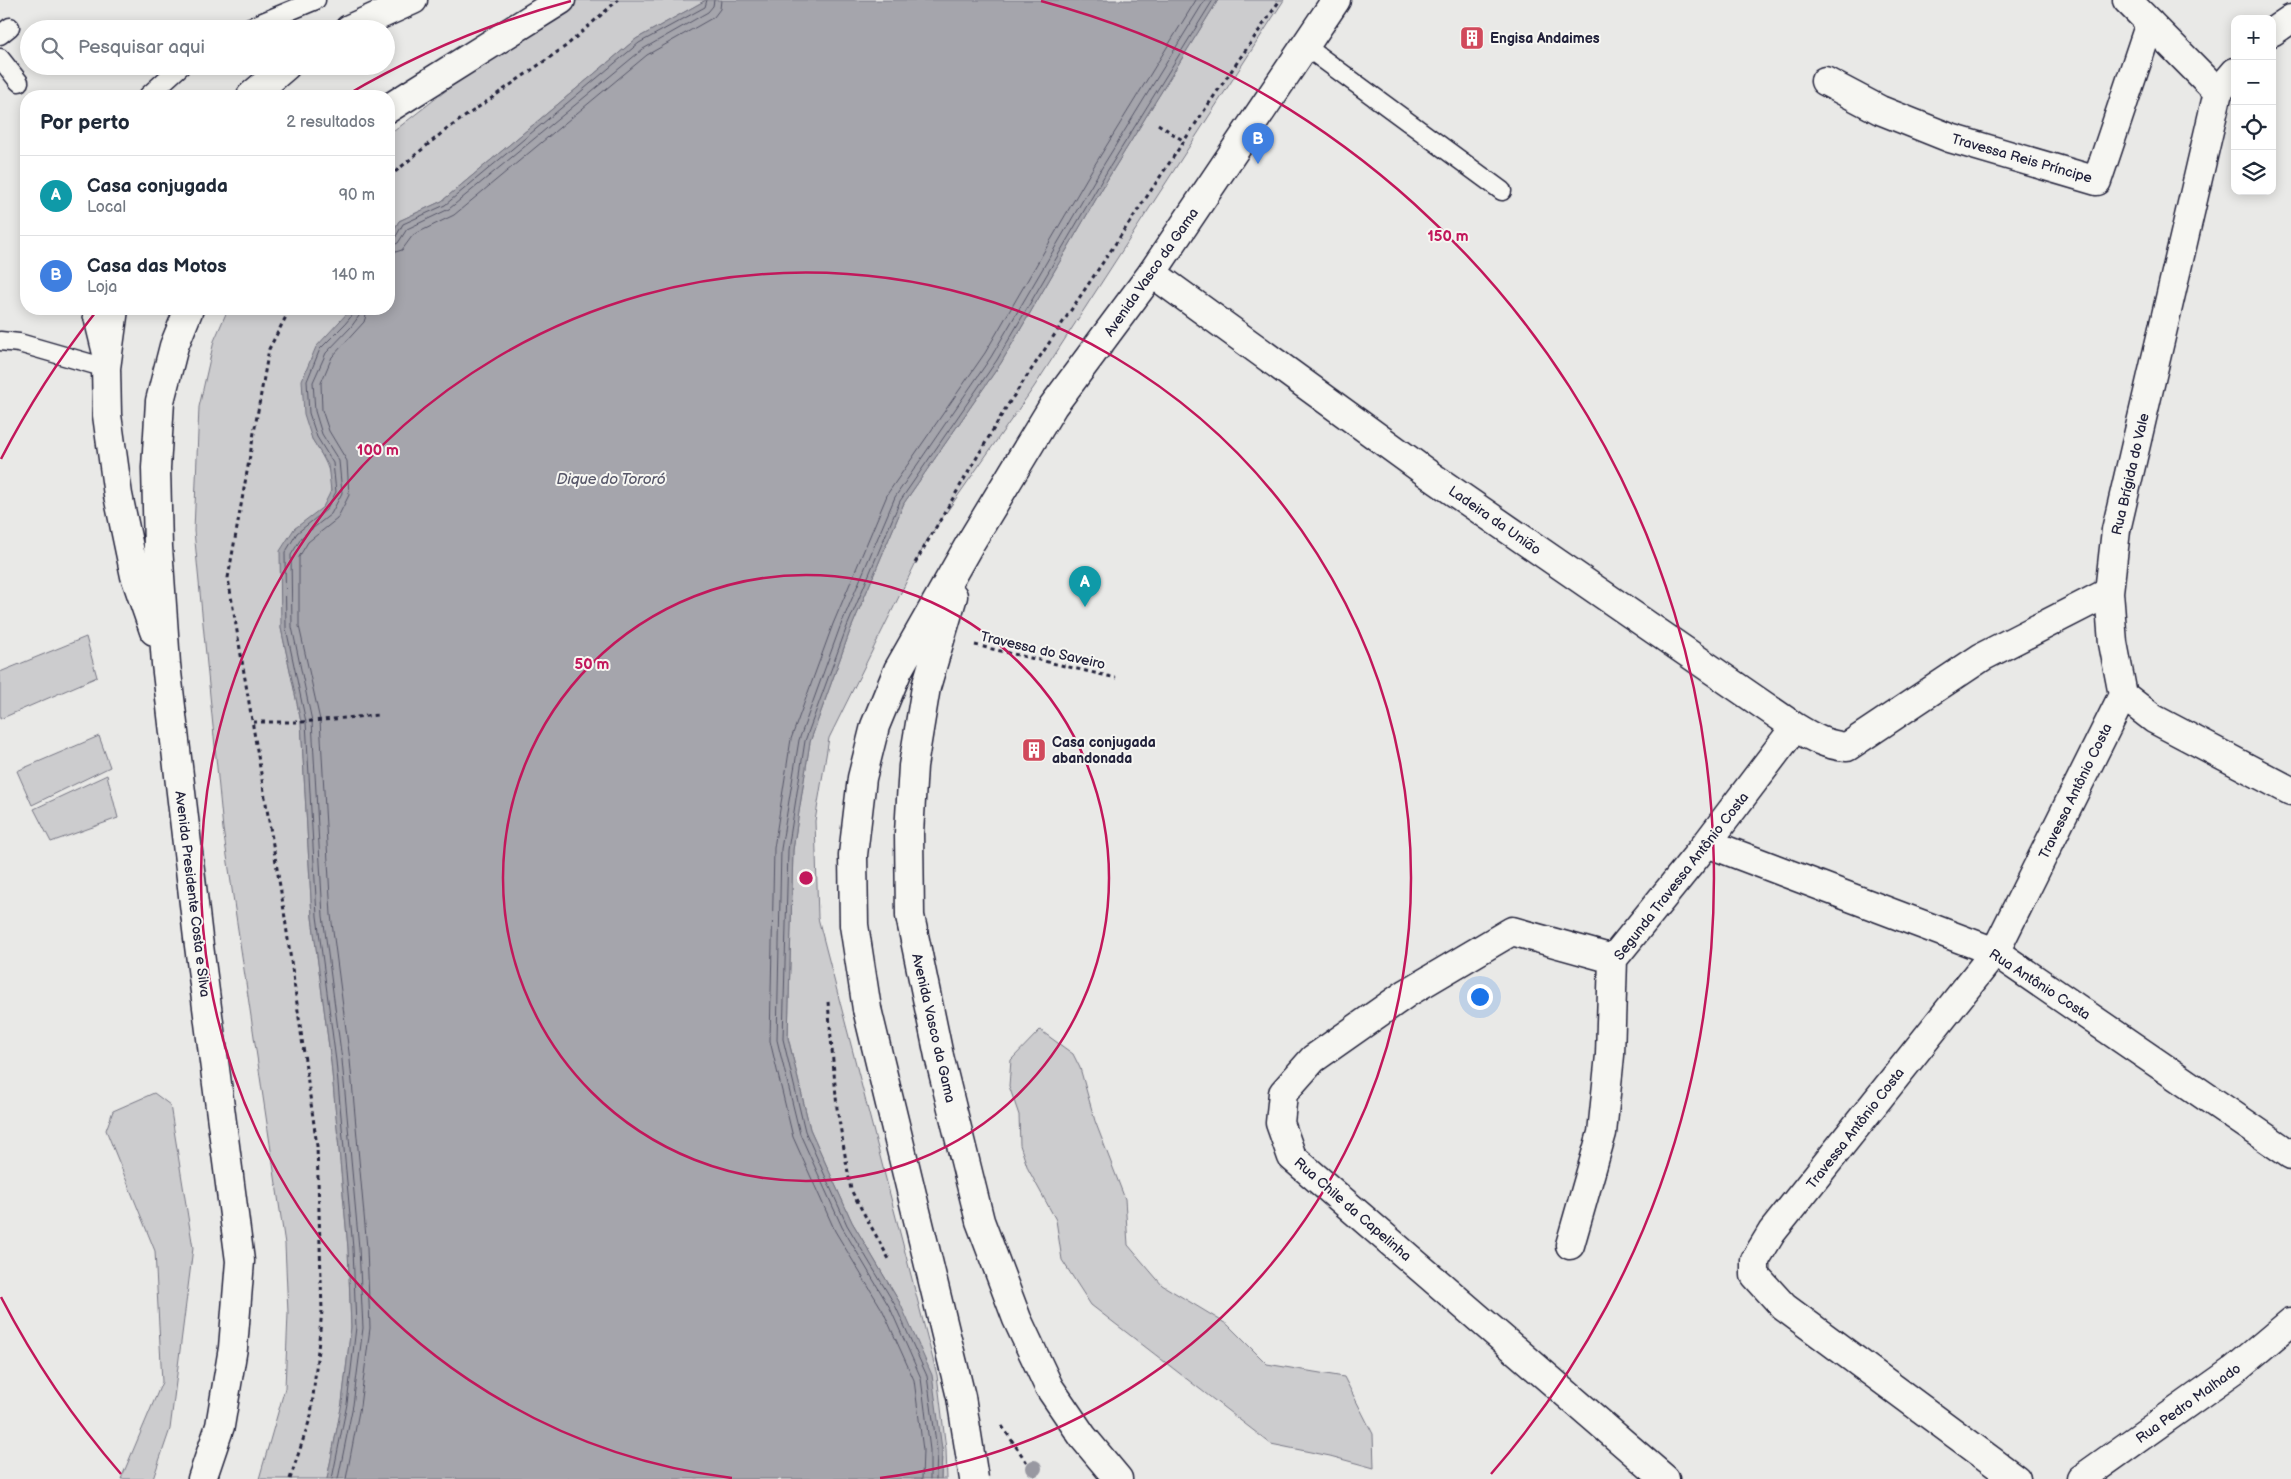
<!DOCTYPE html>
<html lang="pt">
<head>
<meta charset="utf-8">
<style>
	body { margin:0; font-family:"Balsamiq Sans",sans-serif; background:#f2f2f3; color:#1f2937 }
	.controls { position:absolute; right:15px; top:15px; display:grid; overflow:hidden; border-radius:10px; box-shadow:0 2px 12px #0003 }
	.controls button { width:45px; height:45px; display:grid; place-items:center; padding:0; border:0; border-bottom:1px solid #e0e1e3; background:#fff; color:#1f2937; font:25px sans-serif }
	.you { position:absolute; left:1479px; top:996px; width:18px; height:18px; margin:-12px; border:4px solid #fff; border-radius:50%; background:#1a73e8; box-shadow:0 0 0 8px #1a73e833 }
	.badge { display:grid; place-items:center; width:32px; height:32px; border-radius:50%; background:#d1495b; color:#fff; font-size:16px; font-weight:700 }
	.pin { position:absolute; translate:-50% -41px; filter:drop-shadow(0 1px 2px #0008) }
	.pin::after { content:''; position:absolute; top:26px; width:18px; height:15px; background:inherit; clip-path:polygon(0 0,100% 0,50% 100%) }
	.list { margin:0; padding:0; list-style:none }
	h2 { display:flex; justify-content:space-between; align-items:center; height:65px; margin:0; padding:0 20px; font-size:21px }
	h2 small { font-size:16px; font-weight:400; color:#747a83 }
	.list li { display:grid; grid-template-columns:32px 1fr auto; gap:15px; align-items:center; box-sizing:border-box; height:80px; padding:0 20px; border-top:1px solid #e0e1e3 }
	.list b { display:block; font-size:19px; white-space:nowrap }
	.list p { margin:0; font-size:16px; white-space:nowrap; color:#747a83 }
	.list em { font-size:16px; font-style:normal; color:#747a83 }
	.icon { flex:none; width:28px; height:28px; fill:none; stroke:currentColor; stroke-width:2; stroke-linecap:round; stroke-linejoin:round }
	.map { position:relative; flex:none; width:2291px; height:1479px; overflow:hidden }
	.search { position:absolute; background:#fff; box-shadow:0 2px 12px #0003; left:20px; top:20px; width:375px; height:55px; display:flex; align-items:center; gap:12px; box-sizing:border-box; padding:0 18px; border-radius:28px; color:#747a83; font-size:19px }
	.panel { position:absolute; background:#fff; box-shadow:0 2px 12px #0003; left:20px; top:90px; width:375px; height:225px; border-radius:20px }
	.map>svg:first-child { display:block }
	.green { fill:#ccccce; stroke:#777784 }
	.water { fill:#a5a5ac; stroke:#71717f }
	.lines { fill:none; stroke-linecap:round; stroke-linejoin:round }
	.shore { stroke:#565668; stroke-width:1 }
	.lane-casing { stroke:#22223b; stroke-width:21 }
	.street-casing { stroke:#22223b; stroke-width:31 }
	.primary-casing { stroke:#22223b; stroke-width:31 }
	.path { stroke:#22223b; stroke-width:3; stroke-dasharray:4 4; stroke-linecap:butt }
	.lane { stroke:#f6f6f2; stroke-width:18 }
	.street { stroke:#f6f6f2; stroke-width:28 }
	.primary { stroke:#f6f6f2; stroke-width:28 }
	.primary-bridge-casing { stroke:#22223b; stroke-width:31; stroke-linecap:butt }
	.primary-bridge { stroke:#f6f6f2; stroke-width:28 }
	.tree { fill:#9898a1 }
	.ring { fill:none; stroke:#c2185b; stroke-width:2.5 }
	.labels { text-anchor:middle; stroke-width:4; stroke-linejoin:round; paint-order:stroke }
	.poi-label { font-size:14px; font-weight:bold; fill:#22223b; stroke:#f6f6f2; text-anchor:start }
	.street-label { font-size:14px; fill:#22223b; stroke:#f6f6f2 }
	.water-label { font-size:15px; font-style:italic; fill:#565668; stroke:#f6f6f2 }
	.centre { fill:#c2185b; stroke:#f6f6f2; stroke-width:2.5 }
	.ring-label { font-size:15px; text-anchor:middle; font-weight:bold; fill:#c2185b; stroke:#f6f6f2; stroke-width:4; stroke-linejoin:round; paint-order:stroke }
</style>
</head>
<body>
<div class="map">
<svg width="2291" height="1479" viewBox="0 0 2291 1479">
	<rect width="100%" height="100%" fill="#e9e9e7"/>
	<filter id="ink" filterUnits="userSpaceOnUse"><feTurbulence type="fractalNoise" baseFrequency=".02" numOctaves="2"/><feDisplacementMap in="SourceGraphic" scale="10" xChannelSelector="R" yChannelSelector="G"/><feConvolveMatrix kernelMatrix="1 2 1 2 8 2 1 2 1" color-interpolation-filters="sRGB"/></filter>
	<g filter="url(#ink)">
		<path class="green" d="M562,0H706L636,39L442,201L399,221L389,239V135Z
			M1218,0H1284L1034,387L927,540L829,738L815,821L818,918L937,1375L946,1449L947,1479H941L942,1449L900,1303L852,1222L810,1129L788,1037L793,850L810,742L850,631L904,503L1001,363L1110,175Z
			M228,309H351L342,320L312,439C325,459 342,486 322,508C315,516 303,523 294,529L281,628L301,722L312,917L331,1062L348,1248L351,1327L342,1403L327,1479H259L285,1388L288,1313L285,1244L223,829L194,531L199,407L214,341Z
			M86,637L97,677L0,719V672Z
			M99,736L110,767L32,805L17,771Z
			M107,775L118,818L51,842L34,809Z
			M1040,1030L1073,1054L1080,1068L1095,1121L1125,1199L1128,1245L1162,1285L1228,1325L1267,1364L1344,1377L1373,1434L1374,1468L1330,1456L1271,1444L1091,1305L1062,1260L1056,1220L1028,1169L1020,1145L1019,1115L1009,1086L1011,1060Z
			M154,1093L170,1105L193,1248L170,1429L153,1479H121L162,1382L155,1251L106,1130L113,1111Z"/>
		<path class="water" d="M706,0H1218L1110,175L1001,363L904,503L850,631L810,742L793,850L788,1038L810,1129L852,1222L900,1303L932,1375L942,1449L941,1479H327L342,1403L351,1327L348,1248L331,1062L312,917L301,722L281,628L280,551L294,529L323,507L331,491L328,465L312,439L304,414L302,380L316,347L351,309H389V239L399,221L442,201L636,39Z"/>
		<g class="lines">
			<path class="shore" d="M389,240L395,238L403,224L445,205L639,43L705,7L707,0
				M389,247L398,243L407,229L449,209L643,49L708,12L713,6L714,0
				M389,254L402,250L413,235L454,215L647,55L714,17L720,9L721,0
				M332,1479L347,1404L356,1327L353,1248L336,1061L317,916L306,722L286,628L285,553L297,533L326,510L336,492L333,463L317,437L309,413L307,381L320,349L345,324L354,313V309
				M338,1479L353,1405L363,1328L359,1248L342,1060L323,916L312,721L292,627L291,555L302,537L331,514L342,493L339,461L322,434L315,411L313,382L326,353L351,327L359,316L361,309
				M346,1479L360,1406L370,1328L367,1248L350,1060L331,915L320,720L299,626V557L308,542L337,519L349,495L347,461L329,431L322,410L321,383L332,357L364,322L368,309
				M922,1479L923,1450L914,1380L883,1311L835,1231L793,1137L770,1041L774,848L791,739L833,624L888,493L985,353L1094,166L1196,0
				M930,1479V1450L921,1378L890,1308L842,1227L800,1134L777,1040L781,849L799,740L840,627L895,497L991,357L1101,169L1205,0
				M936,1479L937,1450L927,1376L895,1305L847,1225L805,1131L783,1039L788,850L805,741L846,629L900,501L997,360L1106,173L1213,0"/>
			<defs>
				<path id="lane" d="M246,29L316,0
					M0,35L10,27
					M1305,46L1502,191
					M0,58L19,82
					M148,96L181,66
					M91,309L102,354
					M0,341L19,343L106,368"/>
				<path id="street" d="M2127,0L2218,92
					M2272,32L2291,19
					M2235,72L2218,92L2116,530L2109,592L2113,643L2123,695L2154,719L2291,791
					M1825,81L1880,110L1950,138L2097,181L2150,23
					M1152,273L1431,476L1795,727C1813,738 1826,745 1847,747L1982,657L2109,592
					M1707,843L1995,952L2291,1155
					M1613,959L1512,931L1407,993L1313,1059L1283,1093L1280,1123L1292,1157L1665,1479
					M1570,1245L1602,1133L1610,1055L1613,959L1707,843L1795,727
					M2016,1479L1784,1307L1755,1275V1260L1772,1232L1995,952L2123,695
					M2081,1479L2234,1370L2291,1322"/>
				<path id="primary" d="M349,29L413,0
					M251,96L286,66
					M389,108L561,0
					M114,309L106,368L107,415L118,495L135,576L154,631
					M189,309L174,346L160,401L156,468L158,547L166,664L198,938L240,1261L233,1348L220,1426L202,1479
					M953,596L926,687L913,766L909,833L910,916L939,1056L980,1221L1017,1319L1049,1387L1083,1437L1118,1479
					M867,1009L854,925L853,855L862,778L875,726L898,670L969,545L1053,406L1152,273L1336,0"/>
			</defs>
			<use href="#lane" class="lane-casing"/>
			<use href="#street" class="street-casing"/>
			<use href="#primary" class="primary-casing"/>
			<path class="path" d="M1158,124L1184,141
				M389,177L443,132L566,46L618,0
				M915,563L1007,406L1212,99L1280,0
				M975,645L1116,678
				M253,722H301L378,715
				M828,1002L837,1108L851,1190L889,1259
				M1002,1426L1038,1479
				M290,1479L311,1416L322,1311L317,1146L283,904L228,578L269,349L290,309"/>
			<use href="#lane" class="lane"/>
			<use href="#street" class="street"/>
			<use href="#primary" class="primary"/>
			<defs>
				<path id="primary-bridge" d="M867,1009L961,1397L974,1479"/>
			</defs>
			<use href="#primary-bridge" class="primary-bridge-casing"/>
			<use href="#primary-bridge" class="primary-bridge"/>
		</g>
		<circle class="tree" cx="1034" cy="1468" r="8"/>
	</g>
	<g class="ring">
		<circle cx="806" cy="878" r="303"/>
		<path d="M732 1478A605 605 0 1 1 880 1478"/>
		<path d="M121 1474A908 908 0 0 1 1 1297M1 459A908 908 0 0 1 95 313M345 96A908 908 0 0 1 571 1M1041 1A908 908 0 0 1 1491 1474"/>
	</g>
	<defs>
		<symbol id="building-square" viewBox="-11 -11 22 22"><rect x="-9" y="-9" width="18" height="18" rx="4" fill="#d1495b" stroke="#f6f6f2"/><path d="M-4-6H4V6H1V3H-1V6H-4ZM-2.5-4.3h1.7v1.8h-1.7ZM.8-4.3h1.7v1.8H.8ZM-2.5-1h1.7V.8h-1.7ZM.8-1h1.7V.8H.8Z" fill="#fff"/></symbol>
	</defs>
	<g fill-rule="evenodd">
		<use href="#building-square" x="1458" y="24" width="28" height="28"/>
		<use href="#building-square" x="1020" y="736" width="28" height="28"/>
	</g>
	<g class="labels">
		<g class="poi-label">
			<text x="1490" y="43">Engisa Andaimes</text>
			<text x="1052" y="747">Casa conjugada<tspan x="1052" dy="16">abandonada</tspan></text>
		</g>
		<g class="street-label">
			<text transform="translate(2022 158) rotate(16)" y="5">Travessa Reis Príncipe</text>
			<text transform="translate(1151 272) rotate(-55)" y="5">Avenida Vasco da Gama</text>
			<text transform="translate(2130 474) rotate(-77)" y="5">Rua Brígida do Vale</text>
			<text transform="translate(1495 520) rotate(35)" y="5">Ladeira da União</text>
			<text transform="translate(1043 650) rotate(13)" y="5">Travessa do Saveiro</text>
			<text transform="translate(2075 791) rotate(-64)" y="5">Travessa Antônio Costa</text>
			<text transform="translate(1681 876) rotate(-52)" y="5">Segunda Travessa Antônio Costa</text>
			<text transform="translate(193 894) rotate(83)" y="5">Avenida Presidente Costa e Silva</text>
			<text transform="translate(2040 984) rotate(33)" y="5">Rua Antônio Costa</text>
			<text transform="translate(934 1028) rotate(77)" y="5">Avenida Vasco da Gama</text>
			<text transform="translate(1855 1128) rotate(-52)" y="5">Travessa Antônio Costa</text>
			<text transform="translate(1353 1209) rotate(41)" y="5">Rua Chile da Capelinha</text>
			<text transform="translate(2188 1403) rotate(-36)" y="5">Rua Pedro Malhado</text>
		</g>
		<g class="water-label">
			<text x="611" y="484">Dique do Tororó</text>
		</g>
	</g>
	<circle cx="806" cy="878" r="8" class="centre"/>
	<g class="ring-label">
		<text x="1448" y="241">150 m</text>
		<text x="378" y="455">100 m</text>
		<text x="592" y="669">50 m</text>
	</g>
</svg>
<div class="controls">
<button>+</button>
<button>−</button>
<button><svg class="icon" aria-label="locate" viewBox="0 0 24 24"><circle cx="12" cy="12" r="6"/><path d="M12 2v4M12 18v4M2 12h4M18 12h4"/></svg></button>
<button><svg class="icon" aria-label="layers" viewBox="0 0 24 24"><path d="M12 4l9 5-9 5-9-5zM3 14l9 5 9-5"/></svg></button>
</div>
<div class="you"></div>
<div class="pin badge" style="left:1085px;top:607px;background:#0f9aa8">A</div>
<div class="pin badge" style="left:1258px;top:164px;background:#3f7fe0">B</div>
<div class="search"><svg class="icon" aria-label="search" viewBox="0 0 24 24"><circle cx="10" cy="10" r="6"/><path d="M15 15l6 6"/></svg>Pesquisar aqui</div>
<section class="panel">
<h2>Por perto<small>2 resultados</small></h2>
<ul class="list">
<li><span class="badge" style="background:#0f9aa8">A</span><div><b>Casa conjugada</b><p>Local</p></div><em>90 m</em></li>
<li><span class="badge" style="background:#3f7fe0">B</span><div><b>Casa das Motos</b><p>Loja</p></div><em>140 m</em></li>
</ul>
</section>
</div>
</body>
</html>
